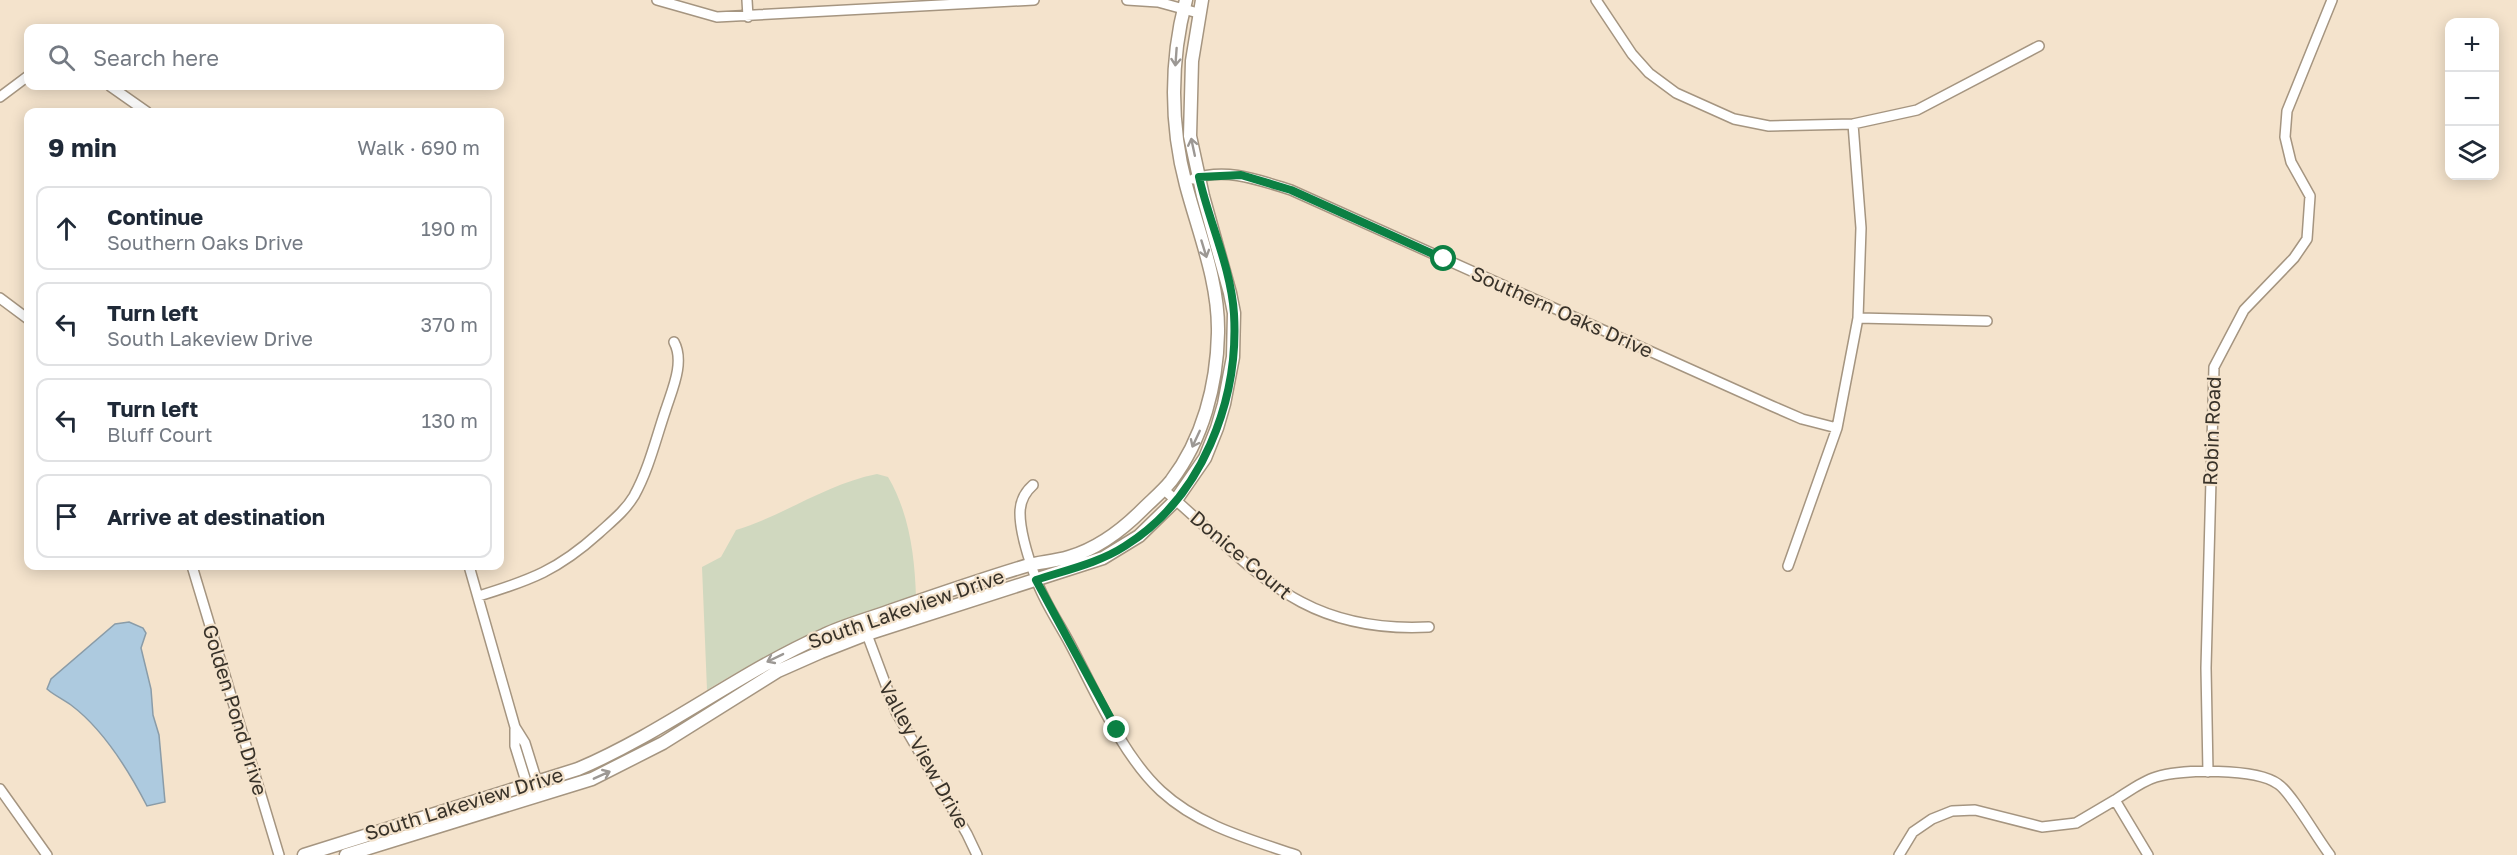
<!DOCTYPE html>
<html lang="en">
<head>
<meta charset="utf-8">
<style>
	body { margin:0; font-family:"Golos Text",sans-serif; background:#f2f2f3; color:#1f2937 }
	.controls { position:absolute; right:18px; top:18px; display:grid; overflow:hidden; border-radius:12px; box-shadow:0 3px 15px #0003 }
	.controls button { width:54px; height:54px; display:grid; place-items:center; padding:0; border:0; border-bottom:2px solid #e0e1e3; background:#fff; color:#1f2937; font:30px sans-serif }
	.stop { position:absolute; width:18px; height:18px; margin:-14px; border:4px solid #0b8043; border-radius:50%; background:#fff }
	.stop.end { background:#0b8043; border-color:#fff; box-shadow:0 2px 6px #0008 }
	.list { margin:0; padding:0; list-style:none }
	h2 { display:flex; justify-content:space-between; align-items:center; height:78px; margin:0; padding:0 24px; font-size:26px }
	h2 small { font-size:20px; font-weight:400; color:#747a83 }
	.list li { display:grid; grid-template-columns:39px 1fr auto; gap:18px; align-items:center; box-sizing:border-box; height:84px; margin:0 12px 12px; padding:0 12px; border:2px solid #e0e1e3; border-radius:12px }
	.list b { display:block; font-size:22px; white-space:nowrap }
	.list p { margin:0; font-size:20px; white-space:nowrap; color:#747a83 }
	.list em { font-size:20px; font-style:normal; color:#747a83 }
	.icon { flex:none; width:33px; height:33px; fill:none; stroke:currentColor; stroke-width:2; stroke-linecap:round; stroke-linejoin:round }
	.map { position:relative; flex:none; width:2517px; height:855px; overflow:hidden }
	.search { position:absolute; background:#fff; box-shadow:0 3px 15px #0003; left:24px; top:24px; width:480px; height:66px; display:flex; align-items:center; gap:15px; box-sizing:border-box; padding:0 21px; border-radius:12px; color:#747a83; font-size:22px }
	.panel { position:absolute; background:#fff; box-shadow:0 3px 15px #0003; left:24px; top:108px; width:480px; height:462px; border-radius:12px }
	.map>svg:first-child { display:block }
	.green { fill:#d0d8bf }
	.water { fill:#adcadf; stroke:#8a9ca8; stroke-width:1.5 }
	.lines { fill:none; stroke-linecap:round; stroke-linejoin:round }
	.minor-casing { stroke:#a59580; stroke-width:12 }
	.tertiary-casing { stroke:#a59580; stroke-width:15 }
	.minor { stroke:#fff; stroke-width:9 }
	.tertiary { stroke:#fff; stroke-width:12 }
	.oneway { stroke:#9c9894 }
	.route { stroke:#0b8043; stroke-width:8 }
	.labels { text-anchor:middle; stroke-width:4.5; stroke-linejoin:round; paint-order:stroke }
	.street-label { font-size:20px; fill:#383229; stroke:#f4e3cc }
</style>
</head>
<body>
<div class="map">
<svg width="2517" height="855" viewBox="0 0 2517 855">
	<rect width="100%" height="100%" fill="#f4e3cc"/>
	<path class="green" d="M877,474L888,477C909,512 915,557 916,597C837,624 778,646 707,690L702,567L721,557L736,530C785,515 826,484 877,474Z"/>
	<path class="water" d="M129,622L143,628L146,633L141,648L151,689L153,715L159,735L165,802L147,806C129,771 103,729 71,705C63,699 55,696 47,689L51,679L115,624Z"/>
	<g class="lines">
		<defs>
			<path id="minor" d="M657,0L717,17L1034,0
				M747,0L748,17
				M1127,0L1158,2L1198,13
				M1596,0L1632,54L1649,73L1676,93L1734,119L1769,126L1853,124L1917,110L2039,46
				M110,86L147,112
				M0,97L28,76
				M1193,179C1226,167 1259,180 1291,190L1772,406L1802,419L1837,428
				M0,298L28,319
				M1858,318L1987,321
				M1033,485C1025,492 1020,502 1020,513C1020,534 1029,560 1036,579C1044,602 1059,623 1070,644C1095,691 1122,755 1161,791C1199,826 1249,839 1296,855
				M1163,489C1253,566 1297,634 1429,627
				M192,566L279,855
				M469,566L515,727L525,743L539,788
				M1788,566L1837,428L1858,318L1861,228L1853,124
				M479,596C531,580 558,570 599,533C612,521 625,511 634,496C649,469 656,438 666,409C672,390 685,362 674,342
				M862,621L896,712L967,834L977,855
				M515,729V746L529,791
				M2208,772L2206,668L2214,367L2244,310L2294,258L2307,239L2310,196L2291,162L2285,137L2287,111L2332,0
				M0,789L47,855
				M2115,800C2128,792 2142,781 2156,777C2182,769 2256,768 2278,784C2291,792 2318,840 2330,855
				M1899,855L1913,832L1932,819L1952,811L1975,810L2042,827L2076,823L2115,800L2148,855"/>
			<path id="tertiary" d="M304,855L578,769C665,732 738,673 824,635C845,625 868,619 890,611C936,595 982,579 1029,565C1042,562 1056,561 1069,557C1096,549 1122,530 1142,510C1152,500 1163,491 1171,481C1203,439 1217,385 1218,333C1219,282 1199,234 1186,185C1170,125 1170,60 1186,0
				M346,855L592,779L663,743L778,671L821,652L867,634L1103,558L1139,536L1176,500L1205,458L1217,428L1224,404L1233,357L1234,313L1230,293L1203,196L1190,136L1192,61L1202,0"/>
		</defs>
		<use href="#minor" class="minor-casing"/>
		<use href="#tertiary" class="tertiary-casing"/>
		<use href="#minor" class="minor"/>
		<use href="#tertiary" class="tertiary"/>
	</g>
	<defs><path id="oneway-shaft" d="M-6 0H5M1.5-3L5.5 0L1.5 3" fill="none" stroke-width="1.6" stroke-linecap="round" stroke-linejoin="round" transform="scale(1.5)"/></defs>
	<g class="oneway">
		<use href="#oneway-shaft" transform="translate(1176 57) rotate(94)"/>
		<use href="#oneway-shaft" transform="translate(1193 147) rotate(-102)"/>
		<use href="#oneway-shaft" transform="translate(1204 249) rotate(73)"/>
		<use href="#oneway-shaft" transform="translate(1196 439) rotate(115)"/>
		<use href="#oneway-shaft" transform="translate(775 658) rotate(154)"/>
		<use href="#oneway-shaft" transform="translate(602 775) rotate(-24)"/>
	</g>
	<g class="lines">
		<path class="route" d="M1117,730L1036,580C1066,570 1099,563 1125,546C1202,498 1239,401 1234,314C1231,267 1209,222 1199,177L1241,175L1291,190L1444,259"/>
	</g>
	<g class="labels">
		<g class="street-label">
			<text transform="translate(1562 312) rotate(24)" y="7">Southern Oaks Drive</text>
			<text transform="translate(2212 431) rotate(-88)" y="7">Robin Road</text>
			<text transform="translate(1241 555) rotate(40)" y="7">Donice Court</text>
			<text transform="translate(906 609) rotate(-19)" y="7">South Lakeview Drive</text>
			<text transform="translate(235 710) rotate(73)" y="7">Golden Pond Drive</text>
			<text transform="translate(924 755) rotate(61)" y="7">Valley View Drive</text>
			<text transform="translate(464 804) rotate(-17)" y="7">South Lakeview Drive</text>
		</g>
	</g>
</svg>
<div class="controls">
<button>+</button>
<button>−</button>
<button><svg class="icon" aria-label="layers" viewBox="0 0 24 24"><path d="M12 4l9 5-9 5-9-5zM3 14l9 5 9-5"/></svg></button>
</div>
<div class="stop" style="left:1444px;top:259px"></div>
<div class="stop end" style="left:1117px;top:730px"></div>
<div class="search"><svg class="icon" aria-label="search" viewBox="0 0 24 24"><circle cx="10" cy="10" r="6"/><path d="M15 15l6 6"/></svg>Search here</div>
<section class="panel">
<h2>9 min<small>Walk · 690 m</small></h2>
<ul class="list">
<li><svg class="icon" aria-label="ahead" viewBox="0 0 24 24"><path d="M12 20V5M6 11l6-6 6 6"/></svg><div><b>Continue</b><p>Southern Oaks Drive</p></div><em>190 m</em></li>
<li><svg class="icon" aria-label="left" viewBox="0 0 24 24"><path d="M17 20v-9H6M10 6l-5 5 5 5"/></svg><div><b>Turn left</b><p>South Lakeview Drive</p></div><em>370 m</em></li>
<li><svg class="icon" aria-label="left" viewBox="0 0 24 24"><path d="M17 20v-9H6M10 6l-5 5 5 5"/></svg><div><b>Turn left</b><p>Bluff Court</p></div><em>130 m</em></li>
<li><svg class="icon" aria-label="arrive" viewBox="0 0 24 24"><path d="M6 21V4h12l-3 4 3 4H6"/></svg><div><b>Arrive at destination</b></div></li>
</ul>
</section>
</div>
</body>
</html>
